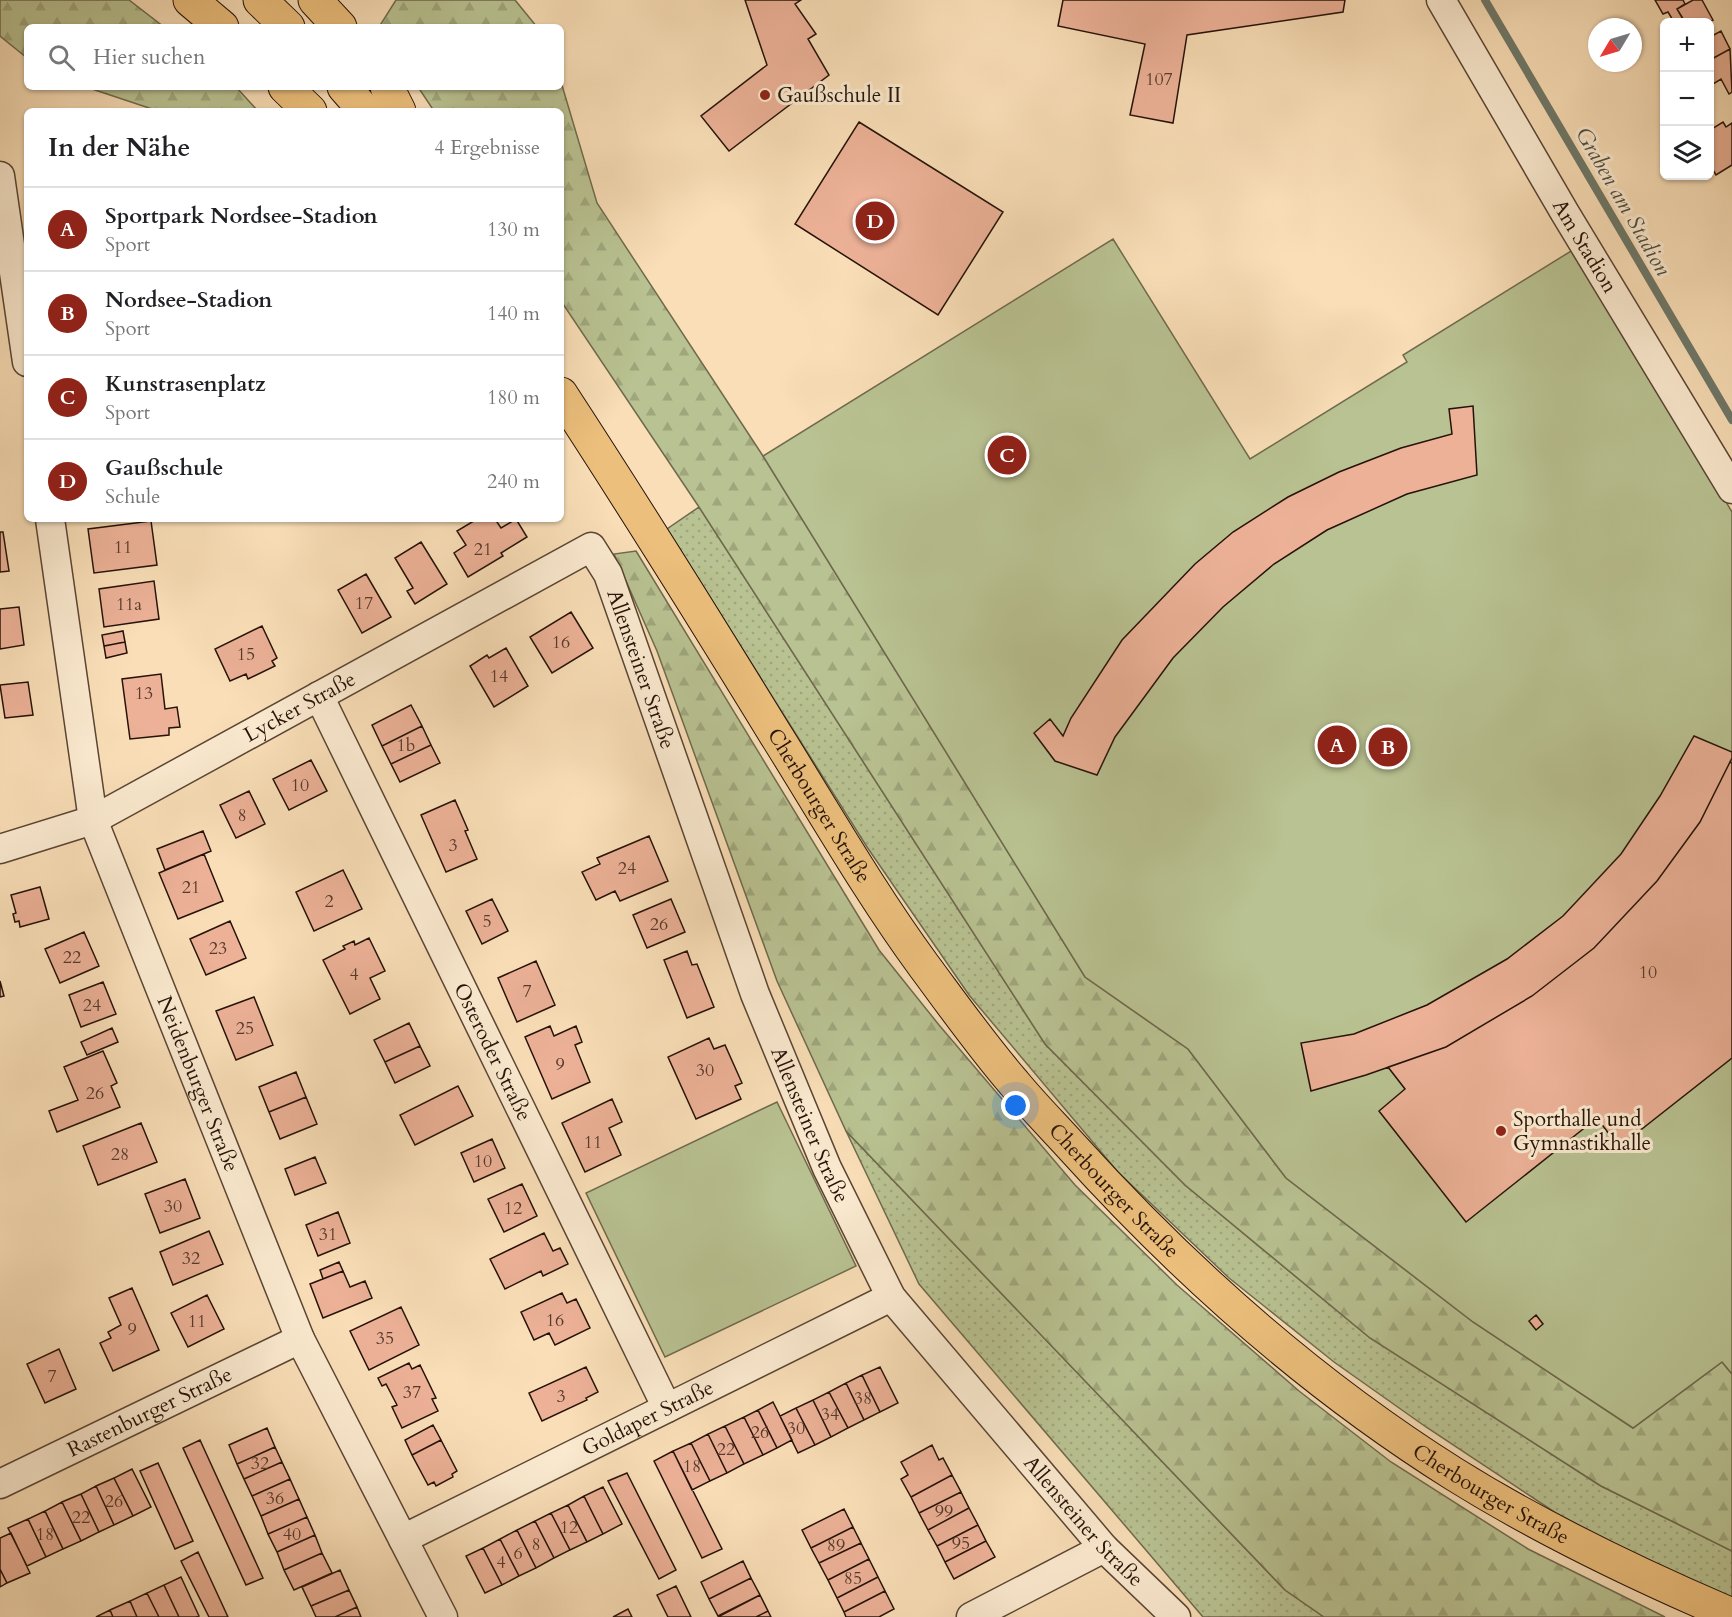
<!DOCTYPE html>
<html lang="de">
<head>
<meta charset="utf-8">
<style>
	body { margin:0; font-family:Cardo,serif; background:#f2f2f2; color:#202124 }
	.controls { position:absolute; right:18px; top:18px; display:grid; overflow:hidden; border-radius:9px; box-shadow:0 2px 4px #0004 }
	.controls button { width:54px; height:54px; display:grid; place-items:center; padding:0; border:0; border-bottom:2px solid #e0e0e0; background:#fff; color:#202124; font:30px sans-serif }
	.compass { position:absolute; left:1588px; top:18px; width:54px; height:54px; border-radius:50%; background:#fff; box-shadow:0 2px 4px #0004; rotate:232deg }
	.you { position:absolute; left:1016px; top:1106px; width:21px; height:21px; margin:-15px; border:4px solid #fff; border-radius:50%; background:#1a73e8; box-shadow:0 0 0 9px #1a73e833 }
	.badge { display:grid; place-items:center; width:39px; height:39px; border-radius:50%; background:#8f2418; color:#fff; font-size:20px; font-weight:700 }
	.pin { position:absolute; translate:-50% -50%; border:3px solid #fff; box-shadow:0 2px 6px #0006 }
	.list { margin:0; padding:0; list-style:none }
	h2 { display:flex; justify-content:space-between; align-items:center; height:78px; margin:0; padding:0 24px; font-size:26px }
	h2 small { font-size:20px; font-weight:400; color:#757577 }
	.list li { display:grid; grid-template-columns:39px 1fr auto; gap:18px; align-items:center; box-sizing:border-box; height:84px; padding:0 24px; border-top:2px solid #e0e0e0 }
	.list b { display:block; font-size:22px; white-space:nowrap }
	.list p { margin:0; font-size:20px; white-space:nowrap; color:#757577 }
	.list em { font-size:20px; font-style:normal; color:#757577 }
	.icon { flex:none; width:33px; height:33px; fill:none; stroke:currentColor; stroke-width:2; stroke-linecap:round; stroke-linejoin:round }
	.map { position:relative; flex:none; width:1732px; height:1617px; overflow:hidden }
	.search { position:absolute; background:#fff; box-shadow:0 2px 4px #0004; left:24px; top:24px; width:540px; height:66px; display:flex; align-items:center; gap:15px; box-sizing:border-box; padding:0 21px; border-radius:9px; color:#757577; font-size:22px }
	.panel { position:absolute; background:#fff; box-shadow:0 2px 4px #0004; left:24px; top:108px; width:540px; height:414px; border-radius:9px }
	.map>svg:first-child { display:block }
	.grass { fill:url(#grass-dots); stroke:#6f6a4d; stroke-width:1.5 }
	.forest { fill:url(#forest-firs); stroke:#6f6a4d; stroke-width:1.5 }
	.green { fill:#b9c292; stroke:#6f6a4d; stroke-width:1.5 }
	.lines { fill:none; stroke-linecap:round; stroke-linejoin:round }
	.stream { stroke:#6e7869; stroke-width:8 }
	.building { fill:#ecb197; stroke:#251208; stroke-width:1.5 }
	.street-casing { stroke:#5a4534; stroke-width:31 }
	.primary-casing { stroke:#251208; stroke-width:35 }
	.street { stroke:#fbead0; stroke-width:28 }
	.primary { stroke:#ecbf7c; stroke-width:33 }
	.poi-dot { fill:#8f2418; stroke:#fbead0; stroke-width:2 }
	.labels { text-anchor:middle; stroke-width:6; stroke-linejoin:round; paint-order:stroke }
	.number-label { font-size:18px; fill:#573a2c }
	.poi-label { font-size:21px; fill:#251208; stroke:#fbead0; text-anchor:start }
	.street-label { font-size:21px; fill:#251208; stroke:#fbead0 }
	.water-label { font-size:22px; font-style:italic; fill:#4f4e41; stroke:#fbead0 }
</style>
</head>
<body>
<div class="map">
<svg width="1732" height="1617" viewBox="0 0 1732 1617">
	<defs>
		<pattern id="grass-dots" width="8" height="8" patternUnits="userSpaceOnUse" patternTransform="scale(1.5)"><rect width="8" height="8" fill="#b9c292"/><path d="M2 2h.1M6 6h.1" fill="none" stroke="#9fa67c" stroke-width="1.8" stroke-linecap="round"/></pattern>
		<pattern id="forest-firs" width="22" height="20" patternUnits="userSpaceOnUse" patternTransform="scale(1.5)"><rect width="22" height="20" fill="#b9c292"/><path d="M5 1l3.5 6h-7zM16 11l3.5 6h-7z" fill="#9fa67c"/></pattern>
	</defs>
	<rect width="100%" height="100%" fill="#f9deb7"/>
	<filter id="stains"><feTurbulence type="fractalNoise" baseFrequency=".00333" numOctaves="4"/><feColorMatrix values="0 0 0 0 .2 0 0 0 0 .09 0 0 0 0 .02 0 0 0 .5 -.17"/></filter>
	<radialGradient id="worn" r=".72"><stop offset=".6" stop-color="#630" stop-opacity="0"/><stop offset="1" stop-color="#630" stop-opacity=".3"/></radialGradient>
	<path class="grass" d="M699,507L1045,1044L1185,1185L1370,1338L1601,1486L1732,1551V1599L1661,1569L1556,1513L1426,1427L1334,1362L1229,1278L1118,1172L969,995L867,847L667,529Z
		M846,1131L1285,1590L1324,1617H1203L919,1284Z"/>
	<path class="forest" d="M0,0H129L164,27H27V58L0,36Z
		M396,0H515L537,27H379Z
		M561,82L597,203L763,456L1085,977L1188,1049L1286,1178L1473,1322L1633,1428L1722,1362L1732,1374V1551L1601,1486L1370,1338L1185,1185L1045,1044L699,507L561,301V111H434L418,87H561Z
		M86,87H236L258,111H158Z
		M636,551L879,950L939,1025L1075,1185L1177,1285L1299,1391L1391,1462L1528,1549L1665,1617H1324L1285,1590L846,1131L777,981L657,651L614,554Z"/>
	<path class="green" d="M1113,239L1250,459L1407,362L1403,355L1576,248L1732,512V1374L1722,1362L1633,1428L1473,1322L1286,1178L1188,1049L1085,977L763,456Z
		M777,1102L856,1266L665,1357L586,1193Z"/>
	<g class="lines">
		<path class="stream" d="M1485,0L1732,420"/>
	</g>
	<path class="building" d="M745,0H801L795,4L816,34L808,39L829,75L729,151L701,116L767,65Z
		M1063,0H1345L1343,12L1187,35L1173,123L1130,115L1145,44L1058,26Z
		M1655,0H1683L1685,4L1677,9L1684,21L1674,22L1668,12L1663,14Z
		M1693,0H1702L1713,20L1708,22H1685L1677,9Z
		M1721,31L1730,49L1710,60V37Z
		M1730,49L1732,92L1729,94L1721,79L1710,86V60Z
		M859,122L1003,212L938,315L795,224Z
		M1723,122L1726,127L1732,123V165L1716,175L1710,165V137L1712,136L1710,130Z
		M1473,406L1477,475L1407,494L1327,530L1274,564L1223,607L1173,658L1115,737L1097,775L1055,761L1034,733L1050,719L1063,736L1071,718L1122,640L1195,564L1233,532L1288,497L1339,472L1401,448L1452,434L1449,409Z
		M477,519H495L501,528L516,519L527,537L501,553L503,556L468,577L454,553L466,545L457,531Z
		M151,521L157,565L94,573L88,529Z
		M0,532H3L9,571L0,572Z
		M421,542L447,584L415,604L407,591L413,588L395,558Z
		M366,574L391,617L362,633L338,590Z
		M154,581L159,619L104,627L99,589Z
		M19,607L24,645L0,649V609Z
		M571,612L593,648L552,673L530,637Z
		M262,626L277,658L272,661L275,666L248,679L246,674L230,681L215,649Z
		M123,631L125,642L104,646L102,635Z
		M125,642L127,653L106,658L104,646Z
		M506,648L528,686L494,707L470,666L487,655L489,658Z
		M161,674L165,709L177,707L180,727L169,728V735L130,739L122,679Z
		M28,682L33,715L5,718L0,685Z
		M411,705L422,726L382,746L372,725Z
		M422,726L431,745L391,764L382,746Z
		M1694,736L1732,752V758L1700,822L1657,881L1594,948L1532,996L1446,1047L1366,1075L1311,1091L1301,1043L1354,1034L1427,1005L1507,959L1563,916L1621,854L1660,796Z
		M431,745L440,763L400,782L391,764Z
		M311,760L327,791L289,810L273,779Z
		M1730,762L1732,763V1058L1619,1147L1597,1118L1466,1222L1379,1111L1405,1089L1388,1067L1446,1047L1532,996L1594,948L1657,881L1700,822Z
		M249,791L265,824L236,838L220,805Z
		M455,800L468,830L465,831L477,859L446,872L421,815Z
		M203,831L211,851L165,870L157,849Z
		M649,836L668,881L620,901L615,891L596,900L582,872L600,864L597,858Z
		M204,854L223,901L178,919L159,873Z
		M343,870L362,909L314,931L296,892Z
		M40,887L49,919L20,927L19,921L15,922L13,914L16,913L11,895Z
		M492,899L508,931L482,944L466,911Z
		M671,899L685,932L647,948L633,915Z
		M230,921L246,958L206,975L190,939Z
		M84,932L99,966L60,983L45,949Z
		M369,938L385,971L370,978L380,999L350,1014L323,960L345,949L343,946L354,941L355,945Z
		M687,951L692,965L697,964L714,1007L687,1018L664,960Z
		M536,961L555,1005L517,1022L498,978Z
		M0,981L4,996L0,997Z
		M103,982L116,1014L81,1027L69,995Z
		M254,997L273,1045L236,1060L216,1011Z
		M409,1023L420,1046L385,1062L374,1040Z
		M550,1026L554,1036L576,1026L582,1042L575,1045L590,1082L552,1099L525,1037Z
		M112,1028L118,1042L87,1055L81,1042Z
		M709,1038L714,1049L725,1045L742,1083L735,1086L741,1099L696,1119L668,1057Z
		M420,1046L430,1066L395,1083L385,1062Z
		M103,1051L117,1083L111,1086L120,1107L57,1132L49,1111L78,1100L64,1067Z
		M296,1072L306,1097L269,1112L259,1087Z
		M458,1086L473,1116L415,1145L400,1115Z
		M306,1097L317,1124L280,1139L269,1112Z
		M612,1099L622,1122L609,1128L621,1155L585,1172L562,1123Z
		M141,1123L157,1162L98,1185L83,1146Z
		M492,1139L505,1168L474,1182L461,1153Z
		M315,1157L326,1183L295,1195L285,1169Z
		M185,1179L200,1218L160,1233L145,1194Z
		M522,1184L537,1216L504,1232L488,1199Z
		M338,1212L350,1243L318,1256L306,1225Z
		M209,1231L223,1264L173,1285L160,1252Z
		M544,1233L553,1251L560,1248L568,1264L543,1276L541,1271L505,1289L490,1259Z
		M339,1262L343,1271L323,1279L320,1270Z
		M343,1271L350,1287L365,1281L372,1298L323,1318L310,1284Z
		M132,1288L159,1350L113,1371L100,1343L111,1338L108,1332L121,1325L109,1298Z
		M562,1293L567,1303L576,1299L590,1328L555,1345L549,1333L534,1340L521,1312Z
		M207,1295L224,1329L188,1347L171,1313Z
		M401,1307L419,1345L369,1370L350,1331Z
		M1536,1315L1543,1324L1536,1330L1529,1321Z
		M59,1349L76,1389L45,1403L27,1364Z
		M409,1363L412,1369L420,1365L436,1398L432,1399L438,1411L402,1428L392,1407L397,1405L386,1384L382,1386L378,1378Z
		M586,1367L598,1392L586,1398L587,1400L542,1421L529,1393Z
		M880,1367L898,1403L880,1412L862,1375Z
		M862,1375L880,1412L864,1420L846,1383Z
		M846,1383L864,1420L848,1428L829,1392Z
		M829,1392L848,1428L831,1437L813,1400Z
		M813,1400L831,1437L815,1445L796,1408Z
		M773,1402L792,1440L777,1448L758,1410Z
		M796,1408L815,1445L798,1453L780,1416Z
		M758,1410L777,1448L763,1455L744,1417Z
		M744,1417L763,1455L744,1464L725,1426Z
		M433,1425L441,1440L412,1455L405,1440Z
		M725,1426L744,1464L727,1473L708,1434Z
		M267,1428L275,1447L237,1464L229,1445Z
		M708,1434L727,1473L710,1481L691,1443Z
		M200,1440L263,1578L246,1585L183,1448Z
		M441,1440L457,1471L452,1474L453,1477L436,1486L434,1482L428,1485L412,1455Z
		M691,1443L710,1481L692,1490L673,1451Z
		M932,1445L939,1460L943,1458L952,1475L911,1497L901,1479L908,1475L901,1462Z
		M275,1447L282,1462L244,1479L237,1464Z
		M673,1451L722,1549L702,1558L654,1461Z
		M282,1462L290,1479L252,1496L244,1479Z
		M158,1463L193,1541L175,1549L140,1471Z
		M132,1469L151,1507L133,1516L114,1478Z
		M627,1473L676,1570L659,1579L608,1481Z
		M952,1475L961,1492L919,1513L911,1497Z
		M114,1478L133,1516L114,1525L96,1486Z
		M290,1479L299,1499L261,1516L252,1496Z
		M96,1486L114,1525L99,1532L81,1494Z
		M603,1487L622,1524L603,1534L584,1496Z
		M961,1492L969,1508L928,1530L919,1513Z
		M81,1494L99,1532L81,1541L62,1502Z
		M584,1496L603,1534L587,1542L568,1505Z
		M299,1499L307,1517L268,1534L261,1516Z
		M62,1502L81,1541L63,1549L45,1511Z
		M568,1505L587,1542L570,1550L551,1513Z
		M969,1508L978,1525L937,1546L928,1530Z
		M844,1509L853,1527L811,1548L802,1530Z
		M45,1511L63,1549L46,1557L28,1519Z
		M551,1513L570,1550L554,1558L535,1521Z
		M307,1517L315,1535L277,1552L268,1534Z
		M28,1519L46,1557L27,1566L8,1528Z
		M535,1521L554,1558L536,1568L517,1530Z
		M978,1525L986,1541L945,1562L937,1546Z
		M853,1527L861,1543L819,1563L811,1548Z
		M517,1530L536,1568L519,1576L500,1539Z
		M11,1533L30,1573L7,1583L0,1569V1538Z
		M315,1535L322,1553L284,1570L277,1552Z
		M500,1539L519,1576L502,1585L483,1548Z
		M986,1541L995,1557L954,1579L945,1562Z
		M861,1543L869,1559L828,1580L819,1563Z
		M483,1548L502,1585L485,1593L466,1556Z
		M198,1552L228,1617H209L181,1561Z
		M322,1553L332,1573L294,1590L284,1570Z
		M869,1559L878,1577L837,1598L828,1580Z
		M743,1561L751,1578L709,1599L701,1582Z
		M0,1569L7,1583L0,1587Z
		M340,1570L349,1590L311,1606L302,1587Z
		M181,1577L199,1616L196,1617H179L164,1585Z
		M878,1577L885,1591L844,1612L837,1598Z
		M751,1578L760,1595L718,1616L709,1599Z
		M164,1585L179,1617H159L147,1593Z
		M676,1586L691,1617H668L657,1595Z
		M349,1590L357,1607L335,1617H316L311,1606Z
		M885,1591L894,1609L879,1617H846L844,1612Z
		M147,1593L159,1617H137L130,1601Z
		M760,1595L768,1611L756,1617H718Z
		M130,1601L137,1617H113L110,1610Z
		M357,1607L361,1617H335Z
		M628,1609L632,1617H613Z
		M110,1610L113,1617H96Z
		M768,1611L771,1617H756Z"/>
	<g class="lines">
		<defs>
			<g id="street">
				<path id="s1" d="M1441,0L1565,213L1732,489"/>
				<path d="M0,176L27,362"/>
				<path id="s2" d="M50,519L93,820L300,1339L443,1617"/>
				<path id="s3" d="M319,696L667,1408"/>
				<path id="s4" d="M0,849L93,820L591,547L608,574L755,994L827,1168L891,1297L1104,1548L1176,1617"/>
				<path id="s5" d="M0,1484L300,1339"/>
				<path id="s6" d="M403,1539L891,1297"/>
				<path d="M971,1617L1104,1548"/>
			</g>
			<g id="primary">
				<path d="M190,0L222,27"/>
				<path d="M260,0L288,27"/>
				<path d="M315,0L340,27"/>
				<path d="M285,87L310,111"/>
				<path d="M344,87L365,111"/>
				<path d="M387,87L399,111"/>
				<path id="s7" d="M561,394C634,506 704,618 774,732C823,810 869,891 924,966C953,1005 982,1046 1014,1083C1032,1105 1053,1126 1072,1147C1185,1272 1311,1384 1454,1474C1542,1529 1636,1574 1732,1615"/>
			</g>
		</defs>
		<use href="#street" class="street-casing"/>
		<use href="#primary" class="primary-casing"/>
		<use href="#street" class="street"/>
		<use href="#primary" class="primary"/>
	</g>
	<g class="poi-dot">
		<circle cx="765" cy="95" r="6"/>
		<circle cx="1501" cy="1131" r="6"/>
	</g>
	<g class="labels">
		<g class="number-label">
			<text x="1159" y="85">107</text>
			<text x="123" y="553">11</text>
			<text x="483" y="555">21</text>
			<text x="364" y="609">17</text>
			<text x="129" y="610">11a</text>
			<text x="561" y="648">16</text>
			<text x="246" y="660">15</text>
			<text x="499" y="682">14</text>
			<text x="144" y="699">13</text>
			<text x="406" y="751">1b</text>
			<text x="300" y="791">10</text>
			<text x="242" y="821">8</text>
			<text x="453" y="851">3</text>
			<text x="627" y="874">24</text>
			<text x="191" y="893">21</text>
			<text x="329" y="907">2</text>
			<text x="487" y="927">5</text>
			<text x="659" y="930">26</text>
			<text x="218" y="954">23</text>
			<text x="72" y="963">22</text>
			<text x="1648" y="978">10</text>
			<text x="354" y="980">4</text>
			<text x="527" y="997">7</text>
			<text x="92" y="1011">24</text>
			<text x="245" y="1034">25</text>
			<text x="560" y="1070">9</text>
			<text x="705" y="1076">30</text>
			<text x="95" y="1099">26</text>
			<text x="593" y="1148">11</text>
			<text x="120" y="1160">28</text>
			<text x="483" y="1167">10</text>
			<text x="173" y="1212">30</text>
			<text x="513" y="1214">12</text>
			<text x="328" y="1240">31</text>
			<text x="191" y="1264">32</text>
			<text x="555" y="1326">16</text>
			<text x="197" y="1327">11</text>
			<text x="132" y="1335">9</text>
			<text x="385" y="1344">35</text>
			<text x="52" y="1382">7</text>
			<text x="412" y="1398">37</text>
			<text x="561" y="1402">3</text>
			<text x="863" y="1404">38</text>
			<text x="830" y="1420">34</text>
			<text x="796" y="1434">30</text>
			<text x="760" y="1438">26</text>
			<text x="726" y="1455">22</text>
			<text x="260" y="1469">32</text>
			<text x="692" y="1472">18</text>
			<text x="275" y="1504">36</text>
			<text x="114" y="1507">26</text>
			<text x="944" y="1517">99</text>
			<text x="81" y="1523">22</text>
			<text x="569" y="1533">12</text>
			<text x="45" y="1540">18</text>
			<text x="292" y="1540">40</text>
			<text x="961" y="1549">95</text>
			<text x="536" y="1550">8</text>
			<text x="836" y="1551">89</text>
			<text x="518" y="1559">6</text>
			<text x="501" y="1568">4</text>
			<text x="853" y="1584">85</text>
		</g>
		<g class="poi-label">
			<text x="777" y="102">Gaußschule II</text>
			<text x="1513" y="1126">Sporthalle und<tspan x="1513" dy="24">Gymnastikhalle</tspan></text>
		</g>
		<g class="street-label">
			<text dy="7" stroke="none"><textPath href="#s1" startOffset="285">Am Stadion</textPath></text>
			<text dy="7" stroke="none"><textPath href="#s4" startOffset="798">Allensteiner Straße</textPath></text>
			<text dy="7" stroke="none"><textPath href="#s4" startOffset="333">Lycker Straße</textPath></text>
			<text dy="7" stroke="none"><textPath href="#s7" startOffset="486">Cherbourger Straße</textPath></text>
			<text dy="7" stroke="none"><textPath href="#s3" startOffset="396">Osteroder Straße</textPath></text>
			<text dy="7" stroke="none"><textPath href="#s2" startOffset="588">Neidenburger Straße</textPath></text>
			<text dy="7" stroke="none"><textPath href="#s4" startOffset="1284">Allensteiner Straße</textPath></text>
			<text dy="7" stroke="none"><textPath href="#s7" startOffset="972">Cherbourger Straße</textPath></text>
			<text dy="7" stroke="none"><textPath href="#s5" startOffset="166">Rastenburger Straße</textPath></text>
			<text dy="7" stroke="none"><textPath href="#s6" startOffset="273">Goldaper Straße</textPath></text>
			<text dy="7" stroke="none"><textPath href="#s7" startOffset="1458">Cherbourger Straße</textPath></text>
			<text dy="7" stroke="none"><textPath href="#s4" startOffset="1770">Allensteiner Straße</textPath></text>
		</g>
		<g class="water-label">
			<text transform="translate(1624 201) rotate(60)" y="8">Graben am Stadion</text>
		</g>
	</g>
	<rect width="100%" height="100%" filter="url(#stains)"/>
	<rect width="100%" height="100%" fill="url(#worn)"/>
</svg>
<div class="controls">
<button>+</button>
<button>−</button>
<button><svg class="icon" aria-label="layers" viewBox="0 0 24 24"><path d="M12 4l9 5-9 5-9-5zM3 14l9 5 9-5"/></svg></button>
</div>
<svg class="compass" viewBox="-18 -18 36 36"><path d="M0-13l5 13h-10z" fill="#e53935"/><path d="M0 13l5-13h-10z" fill="#757577"/></svg>
<div class="you"></div>
<div class="pin badge" style="left:1337px;top:745px">A</div>
<div class="pin badge" style="left:1388px;top:747px">B</div>
<div class="pin badge" style="left:1007px;top:455px">C</div>
<div class="pin badge" style="left:875px;top:221px">D</div>
<div class="search"><svg class="icon" aria-label="search" viewBox="0 0 24 24"><circle cx="10" cy="10" r="6"/><path d="M15 15l6 6"/></svg>Hier suchen</div>
<section class="panel">
<h2>In der Nähe<small>4 Ergebnisse</small></h2>
<ul class="list">
<li><span class="badge">A</span><div><b>Sportpark Nordsee-Stadion</b><p>Sport</p></div><em>130 m</em></li>
<li><span class="badge">B</span><div><b>Nordsee-Stadion</b><p>Sport</p></div><em>140 m</em></li>
<li><span class="badge">C</span><div><b>Kunstrasenplatz</b><p>Sport</p></div><em>180 m</em></li>
<li><span class="badge">D</span><div><b>Gaußschule</b><p>Schule</p></div><em>240 m</em></li>
</ul>
</section>
</div>
</body>
</html>
